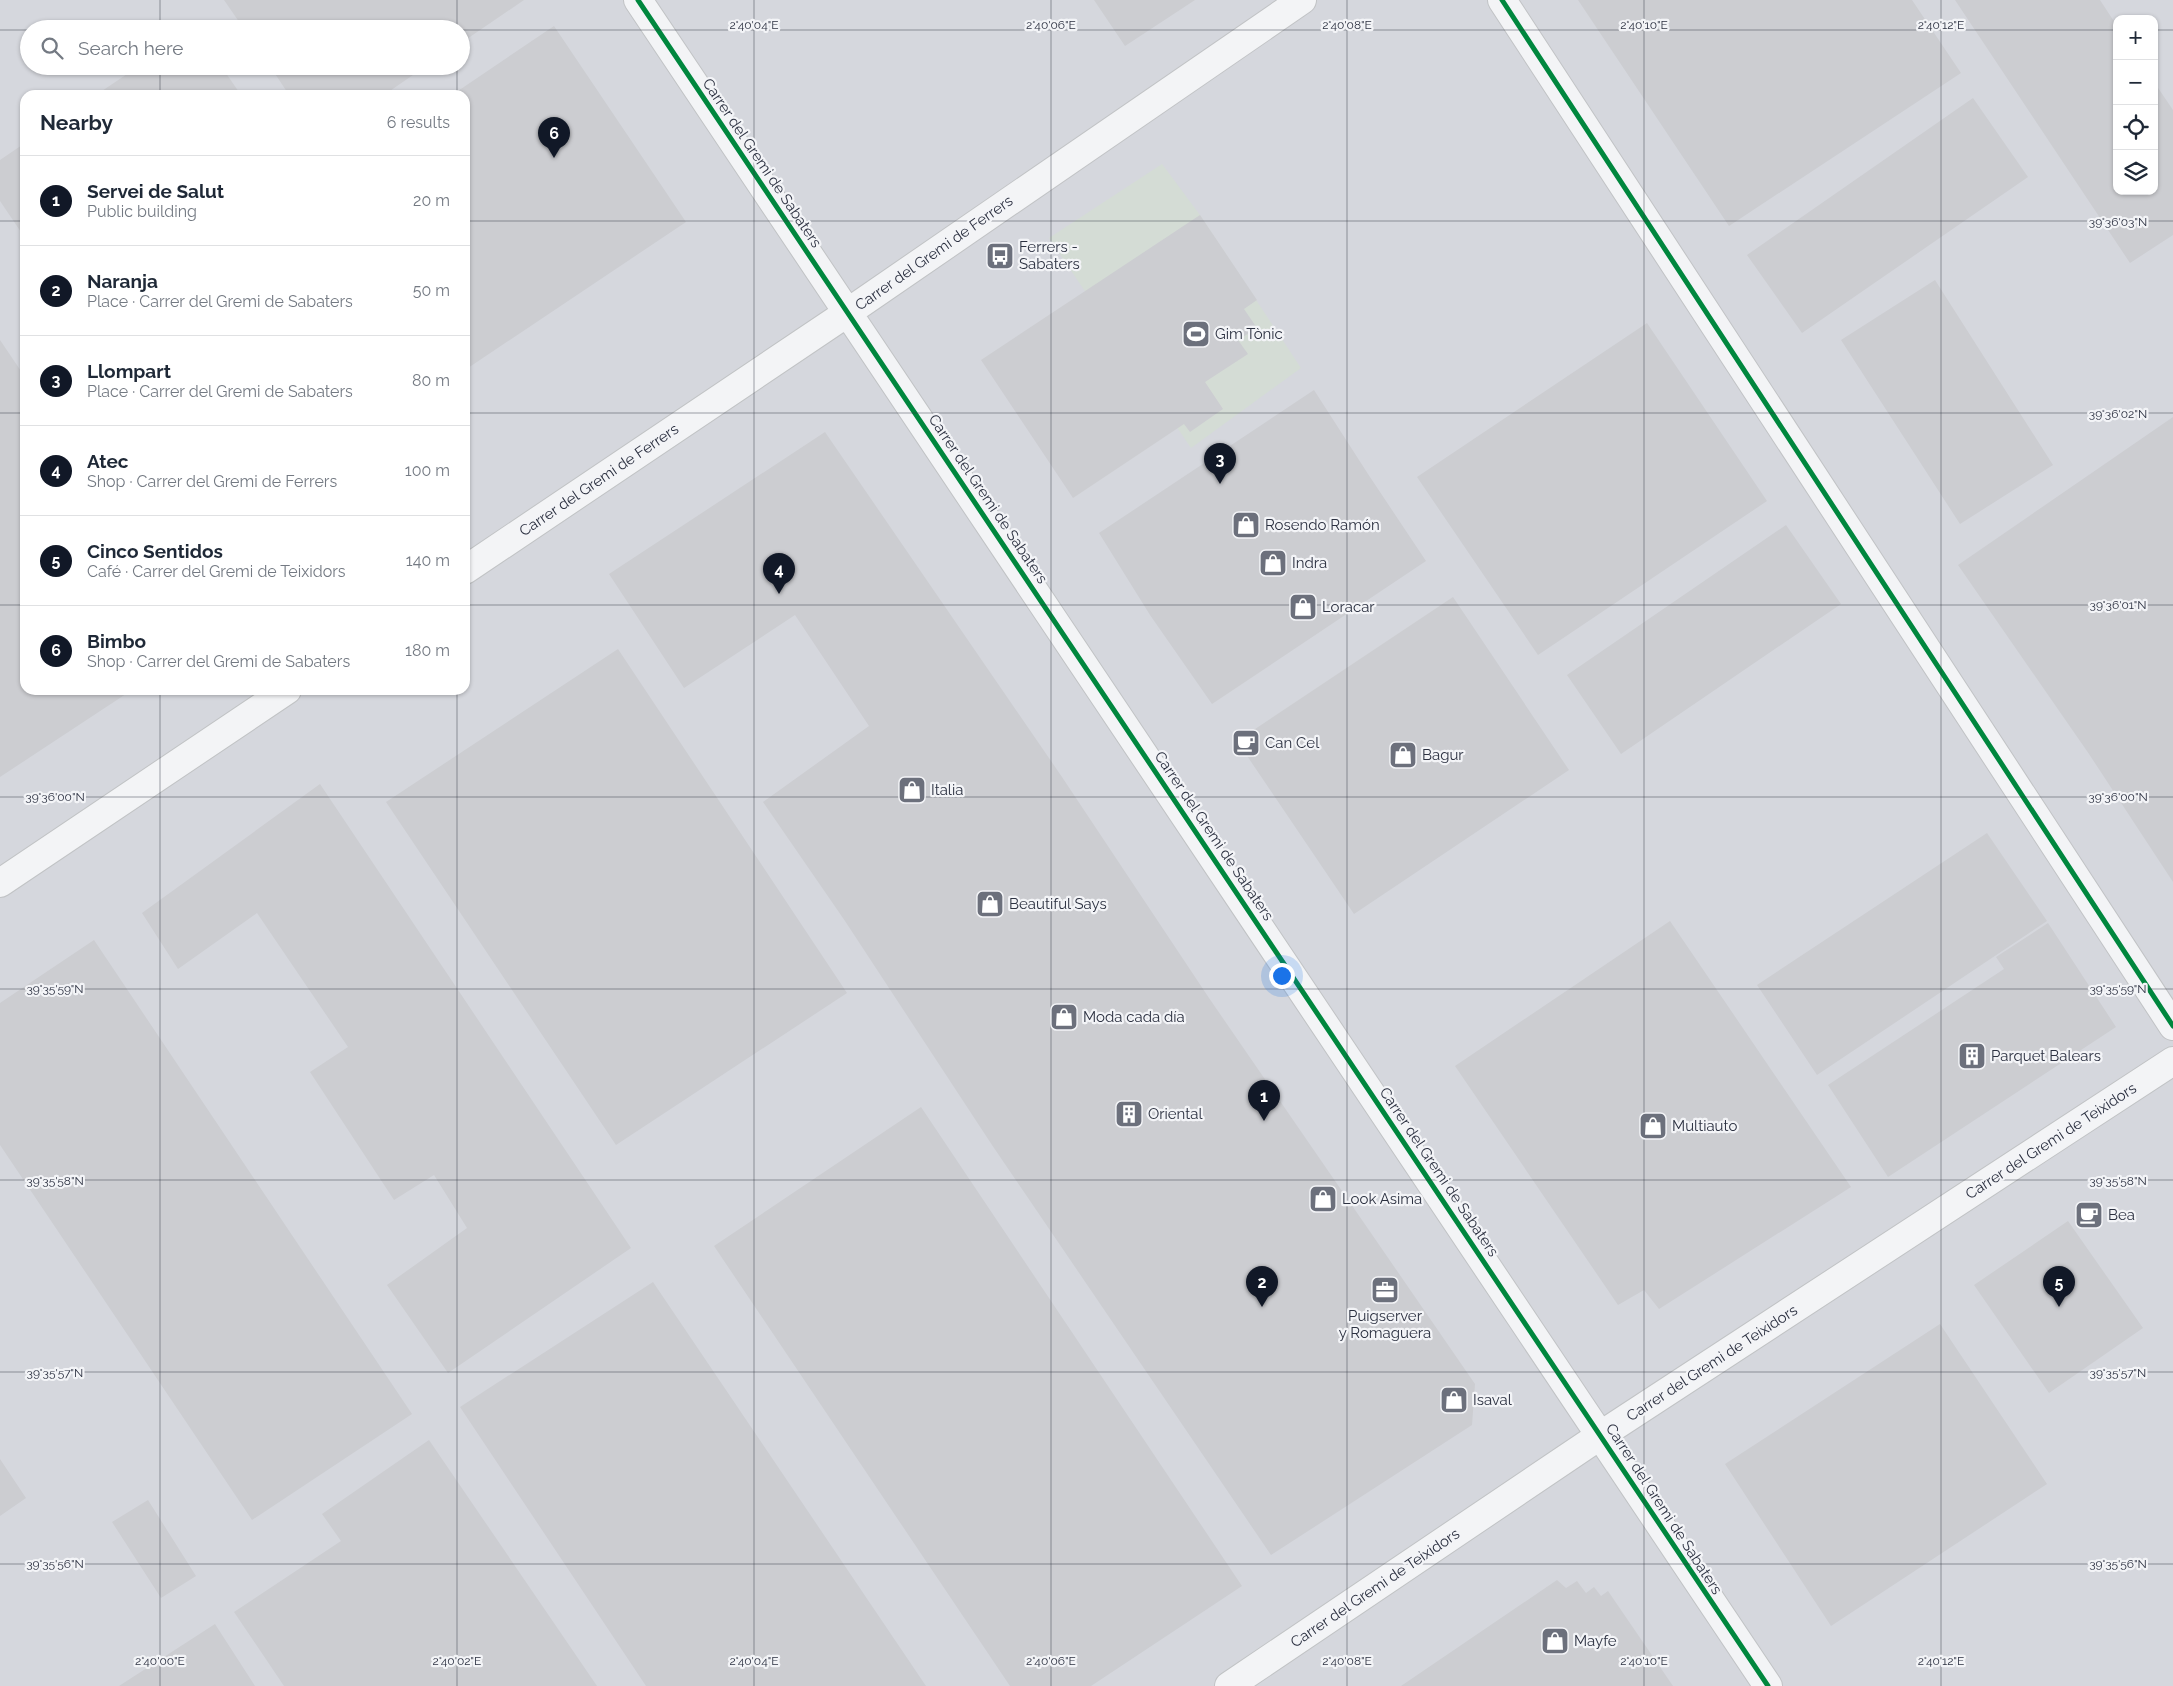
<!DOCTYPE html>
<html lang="en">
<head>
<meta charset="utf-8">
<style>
	body { margin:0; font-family:Raleway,sans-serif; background:#f6f6f7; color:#1f2937 }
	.controls { position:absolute; right:15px; top:15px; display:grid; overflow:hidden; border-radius:10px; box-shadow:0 1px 4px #0004 }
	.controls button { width:45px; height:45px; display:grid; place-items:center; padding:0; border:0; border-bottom:1px solid #e0e1e3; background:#fff; color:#1f2937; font:25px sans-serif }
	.you { position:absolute; left:1281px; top:975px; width:18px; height:18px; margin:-12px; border:4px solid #fff; border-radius:50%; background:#1a73e8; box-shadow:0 0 0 8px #1a73e833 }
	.badge { display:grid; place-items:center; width:32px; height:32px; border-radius:50%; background:#111827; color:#fff; font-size:16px; font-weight:700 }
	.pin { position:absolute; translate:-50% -41px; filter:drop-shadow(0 1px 2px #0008) }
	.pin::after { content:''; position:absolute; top:26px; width:18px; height:15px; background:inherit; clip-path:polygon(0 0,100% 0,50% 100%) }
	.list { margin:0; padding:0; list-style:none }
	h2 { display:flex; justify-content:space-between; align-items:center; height:65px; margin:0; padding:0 20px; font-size:21px }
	h2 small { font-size:16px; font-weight:400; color:#747a83 }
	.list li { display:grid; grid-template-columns:32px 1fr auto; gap:15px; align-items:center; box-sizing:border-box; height:90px; padding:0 20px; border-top:1px solid #e0e1e3 }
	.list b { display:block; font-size:19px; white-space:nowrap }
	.list p { margin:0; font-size:16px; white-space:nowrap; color:#747a83 }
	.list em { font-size:16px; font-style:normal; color:#747a83 }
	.icon { flex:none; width:28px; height:28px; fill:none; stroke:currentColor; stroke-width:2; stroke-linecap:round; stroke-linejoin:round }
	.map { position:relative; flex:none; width:2173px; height:1686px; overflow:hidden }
	.search { position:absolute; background:#fff; box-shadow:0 1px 4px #0004; left:20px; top:20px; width:450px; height:55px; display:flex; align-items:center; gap:12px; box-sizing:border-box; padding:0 18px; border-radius:28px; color:#747a83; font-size:19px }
	.panel { position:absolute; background:#fff; box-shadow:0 1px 4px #0004; left:20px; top:90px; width:450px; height:605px; border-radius:15px }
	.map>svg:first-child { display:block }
	.built { fill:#d5d7dd; fill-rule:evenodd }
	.pitch { fill:#d4dcd5 }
	.building { fill:#cccdd1 }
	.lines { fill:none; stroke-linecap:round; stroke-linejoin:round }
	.minor-casing { stroke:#c1c3c5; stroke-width:30 }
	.minor { stroke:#f3f4f6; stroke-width:28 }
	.cycleway-casing { stroke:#f3f4f7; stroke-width:8 }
	.cycleway { stroke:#00873e; stroke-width:5 }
	.ticks { fill:none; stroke:#2c3141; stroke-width:1; stroke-opacity:0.45 }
	.labels { text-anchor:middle; stroke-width:4.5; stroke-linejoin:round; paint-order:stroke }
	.street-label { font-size:15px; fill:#2c3141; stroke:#f3f4f7 }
	.poi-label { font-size:15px; fill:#2c3141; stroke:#f3f4f7; text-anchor:start }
	.ticks-label { font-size:12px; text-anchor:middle; fill:#2c3141; stroke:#f3f4f7; stroke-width:4.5; stroke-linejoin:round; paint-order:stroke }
</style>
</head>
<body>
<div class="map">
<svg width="2173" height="1686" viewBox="0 0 2173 1686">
	<rect width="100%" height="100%" fill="#e4e6e9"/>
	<path class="built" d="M0,0H2173V1686H0ZM2117,19H2154V191H2117ZM29,29H461V66H29ZM25,95H465V690H25Z"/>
	<path class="pitch" d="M1162,164L1200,215L1301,368L1191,448L1049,238Z"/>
	<path class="building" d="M224,0H524L461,43V29H244Z
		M1094,0H1195L1125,46Z
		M1578,0H1912L1961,73L1729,226Z
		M1955,0H2100L2117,26V191H2154V82L2173,110V235L2130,263Z
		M554,26L686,222L465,370V95H452Z
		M139,66H221L241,95H96Z
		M270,66H426L384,95H289Z
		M1973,98L2028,177L1802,333L1747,255Z
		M25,143V238L0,201V160Z
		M1200,215L1257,300L1244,309L1257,328L1238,340L1248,354L1205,382L1223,409L1190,432L1184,424L1073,498L981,360Z
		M1935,280L2053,465L1960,524L1841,340Z
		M1647,323L1767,501L1538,655L1417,477Z
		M0,340L25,377V690H132L0,777Z
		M1314,390L1368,474L1426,561L1212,704L1150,615L1099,533Z
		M2173,417V882L2089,754L1958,565Z
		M825,432L1062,777L1209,998L1475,1384L1472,1425L1271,1555L992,1145L845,921L763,802L869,726L795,615L684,688L609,574Z
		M1786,525L1841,604L1621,754L1567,675Z
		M1453,597L1569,770L1354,914L1237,741Z
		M618,649L847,993L616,1145L386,802Z
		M320,784L631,1248L448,1373L387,1285L467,1228L434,1175L394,1200L310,1072L348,1047L257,913L178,969L142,913Z
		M1987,833L2047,921L1817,1075L1757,985Z
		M1670,921L1851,1187L1659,1309L1644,1290L1618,1305L1455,1066Z
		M2048,923L2116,1027L1888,1177L1828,1085L2004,969L1996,957Z
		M94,940L412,1414L252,1520L0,1145V1003Z
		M921,1107L1242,1586L1091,1686H1010L714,1246Z
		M2068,1221L2143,1328L2049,1393L1974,1285Z
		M653,1282L926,1686H646L460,1407Z
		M1940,1324L2047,1484L1831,1626L1725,1464Z
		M429,1440L597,1686H284L234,1612L341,1541L322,1514Z
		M0,1459L26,1498L0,1516Z
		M148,1500L196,1576L161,1598L112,1522Z
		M1557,1580L1566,1588L1577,1581L1586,1593L1594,1587L1601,1596L1608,1591L1673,1686H1401Z
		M215,1624L255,1686H119Z"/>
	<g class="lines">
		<defs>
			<path id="minor" d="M638,0L1768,1686
				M1502,0L2173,1026
				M465,570L847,313L1302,0
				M0,883L287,690
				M1229,1686L1601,1435L2173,1061"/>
		</defs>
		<use href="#minor" class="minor-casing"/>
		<use href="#minor" class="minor"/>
		<defs>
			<path id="cycleway" d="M638,0L1768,1686
				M1502,0L2173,1026"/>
		</defs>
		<use href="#cycleway" class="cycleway-casing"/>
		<use href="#cycleway" class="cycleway"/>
	</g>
	<path class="ticks" d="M160,0V29M457,0V29M754,0V1686M1051,0V1686M1347,0V1686M1644,0V1686M1941,0V1686M0,30H29M461,30H2117M2154,30H2173M160,66V95M457,66V95M0,221H25M465,221H2173M0,413H25M465,413H2173M0,605H25M465,605H2173M160,690V1686M457,690V1686M0,797H2173M0,989H2173M0,1180H2173M0,1372H2173M0,1564H2173"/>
	<defs>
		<symbol id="bus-square" viewBox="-11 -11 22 22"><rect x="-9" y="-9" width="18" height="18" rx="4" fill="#6c707c" stroke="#f3f4f7"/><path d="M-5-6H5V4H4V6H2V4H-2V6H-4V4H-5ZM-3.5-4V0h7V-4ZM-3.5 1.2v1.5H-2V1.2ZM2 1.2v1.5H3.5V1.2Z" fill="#fff"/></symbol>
		<symbol id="stadium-square" viewBox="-11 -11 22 22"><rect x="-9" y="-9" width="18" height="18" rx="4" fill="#6c707c" stroke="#f3f4f7"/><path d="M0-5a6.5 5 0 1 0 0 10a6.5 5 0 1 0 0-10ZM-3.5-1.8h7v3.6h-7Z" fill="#fff"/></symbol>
		<symbol id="shop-square" viewBox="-11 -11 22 22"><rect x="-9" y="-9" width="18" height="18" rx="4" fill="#6c707c" stroke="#f3f4f7"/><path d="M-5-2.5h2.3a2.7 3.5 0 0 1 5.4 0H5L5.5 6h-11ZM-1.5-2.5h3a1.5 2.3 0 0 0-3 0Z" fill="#fff"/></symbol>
		<symbol id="cafe-square" viewBox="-11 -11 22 22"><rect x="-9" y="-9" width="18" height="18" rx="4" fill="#6c707c" stroke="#f3f4f7"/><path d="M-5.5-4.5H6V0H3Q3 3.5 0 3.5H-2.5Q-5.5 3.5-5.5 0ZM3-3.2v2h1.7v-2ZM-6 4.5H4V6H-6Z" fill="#fff"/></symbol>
		<symbol id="building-square" viewBox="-11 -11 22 22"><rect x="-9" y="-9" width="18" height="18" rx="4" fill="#6c707c" stroke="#f3f4f7"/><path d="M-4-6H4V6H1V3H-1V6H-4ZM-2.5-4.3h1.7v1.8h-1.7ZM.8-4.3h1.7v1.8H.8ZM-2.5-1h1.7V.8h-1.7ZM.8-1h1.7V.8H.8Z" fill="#fff"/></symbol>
		<symbol id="office-square" viewBox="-11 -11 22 22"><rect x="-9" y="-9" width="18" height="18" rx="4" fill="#6c707c" stroke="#f3f4f7"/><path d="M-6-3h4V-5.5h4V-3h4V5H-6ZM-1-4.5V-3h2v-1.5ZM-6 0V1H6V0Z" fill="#fff"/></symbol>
	</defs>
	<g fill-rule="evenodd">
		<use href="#bus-square" x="984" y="240" width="32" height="32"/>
		<use href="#stadium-square" x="1180" y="318" width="32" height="32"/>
		<use href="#shop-square" x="1230" y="509" width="32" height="32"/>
		<use href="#shop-square" x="1257" y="547" width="32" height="32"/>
		<use href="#shop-square" x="1287" y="591" width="32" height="32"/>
		<use href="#cafe-square" x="1230" y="727" width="32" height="32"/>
		<use href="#shop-square" x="1387" y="739" width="32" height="32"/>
		<use href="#shop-square" x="896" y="774" width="32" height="32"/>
		<use href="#shop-square" x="974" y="888" width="32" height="32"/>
		<use href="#shop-square" x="1048" y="1001" width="32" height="32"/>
		<use href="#building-square" x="1956" y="1040" width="32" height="32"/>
		<use href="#building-square" x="1113" y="1098" width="32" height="32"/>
		<use href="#shop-square" x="1637" y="1110" width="32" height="32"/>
		<use href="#shop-square" x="1307" y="1183" width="32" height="32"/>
		<use href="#cafe-square" x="2073" y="1199" width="32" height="32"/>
		<use href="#office-square" x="1369" y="1274" width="32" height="32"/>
		<use href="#shop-square" x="1438" y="1384" width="32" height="32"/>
		<use href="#shop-square" x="1539" y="1625" width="32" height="32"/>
	</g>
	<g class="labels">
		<g class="street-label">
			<text transform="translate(762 163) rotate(56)" y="5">Carrer del Gremi de Sabaters</text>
			<text transform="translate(934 253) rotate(-35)" y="5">Carrer del Gremi de Ferrers</text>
			<text transform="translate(599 480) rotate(-34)" y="5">Carrer del Gremi de Ferrers</text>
			<text transform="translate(988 499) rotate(56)" y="5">Carrer del Gremi de Sabaters</text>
			<text transform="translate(1214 836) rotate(56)" y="5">Carrer del Gremi de Sabaters</text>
			<text transform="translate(2051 1141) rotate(-33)" y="5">Carrer del Gremi de Teixidors</text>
			<text transform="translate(1439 1172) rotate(56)" y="5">Carrer del Gremi de Sabaters</text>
			<text transform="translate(1712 1363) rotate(-33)" y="5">Carrer del Gremi de Teixidors</text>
			<text transform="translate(1664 1509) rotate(57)" y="5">Carrer del Gremi de Sabaters</text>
			<text transform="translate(1375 1588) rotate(-34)" y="5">Carrer del Gremi de Teixidors</text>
		</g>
		<g class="poi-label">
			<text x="1019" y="252">Ferrers -<tspan x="1019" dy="17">Sabaters</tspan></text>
			<text x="1215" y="339">Gim Tònic</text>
			<text x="1265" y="530">Rosendo Ramón</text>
			<text x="1292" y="568">Indra</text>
			<text x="1322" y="612">Loracar</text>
			<text x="1265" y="748">Can Cel</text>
			<text x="1422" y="760">Bagur</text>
			<text x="931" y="795">Italia</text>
			<text x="1009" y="909">Beautiful Says</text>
			<text x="1083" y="1022">Moda cada día</text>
			<text x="1991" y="1061">Parquet Balears</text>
			<text x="1148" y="1119">Oriental</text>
			<text x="1672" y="1131">Multiauto</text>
			<text x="1342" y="1204">Look Asima</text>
			<text x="2108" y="1220">Bea</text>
			<text x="1385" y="1321" text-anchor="middle">Puigserver<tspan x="1385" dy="17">y Romaguera</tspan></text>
			<text x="1473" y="1405">Isaval</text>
			<text x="1574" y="1646">Mayfe</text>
		</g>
	</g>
	<g class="ticks-label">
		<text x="754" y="29">2°40'04"E</text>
		<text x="1051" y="29">2°40'06"E</text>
		<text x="1347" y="29">2°40'08"E</text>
		<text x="1644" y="29">2°40'10"E</text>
		<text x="1941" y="29">2°40'12"E</text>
		<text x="2118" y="226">39°36'03"N</text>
		<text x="2118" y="418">39°36'02"N</text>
		<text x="2118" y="609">39°36'01"N</text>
		<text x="55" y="801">39°36'00"N</text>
		<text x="2118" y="801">39°36'00"N</text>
		<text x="55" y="993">39°35'59"N</text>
		<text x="2118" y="993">39°35'59"N</text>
		<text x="55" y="1185">39°35'58"N</text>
		<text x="2118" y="1185">39°35'58"N</text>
		<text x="55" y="1377">39°35'57"N</text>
		<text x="2118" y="1377">39°35'57"N</text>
		<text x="55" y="1568">39°35'56"N</text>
		<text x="2118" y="1568">39°35'56"N</text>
		<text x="160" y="1665">2°40'00"E</text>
		<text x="457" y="1665">2°40'02"E</text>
		<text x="754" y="1665">2°40'04"E</text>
		<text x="1051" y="1665">2°40'06"E</text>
		<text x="1347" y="1665">2°40'08"E</text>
		<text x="1644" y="1665">2°40'10"E</text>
		<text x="1941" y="1665">2°40'12"E</text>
	</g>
</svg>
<div class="controls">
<button>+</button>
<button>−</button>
<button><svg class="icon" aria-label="locate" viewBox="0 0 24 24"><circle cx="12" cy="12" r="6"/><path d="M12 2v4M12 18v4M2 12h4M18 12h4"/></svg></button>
<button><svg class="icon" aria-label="layers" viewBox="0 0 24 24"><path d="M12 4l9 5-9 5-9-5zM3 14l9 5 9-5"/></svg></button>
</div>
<div class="you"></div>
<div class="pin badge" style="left:1264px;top:1121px">1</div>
<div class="pin badge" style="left:1262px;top:1307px">2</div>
<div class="pin badge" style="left:1220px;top:484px">3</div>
<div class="pin badge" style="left:779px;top:594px">4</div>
<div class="pin badge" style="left:2059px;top:1307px">5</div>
<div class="pin badge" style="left:554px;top:158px">6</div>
<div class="search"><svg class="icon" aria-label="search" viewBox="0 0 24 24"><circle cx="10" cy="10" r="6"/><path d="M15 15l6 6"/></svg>Search here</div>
<section class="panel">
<h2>Nearby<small>6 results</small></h2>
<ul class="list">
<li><span class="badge">1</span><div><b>Servei de Salut</b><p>Public building</p></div><em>20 m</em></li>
<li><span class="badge">2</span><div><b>Naranja</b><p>Place · Carrer del Gremi de Sabaters</p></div><em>50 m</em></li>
<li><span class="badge">3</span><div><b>Llompart</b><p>Place · Carrer del Gremi de Sabaters</p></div><em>80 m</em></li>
<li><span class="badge">4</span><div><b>Atec</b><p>Shop · Carrer del Gremi de Ferrers</p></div><em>100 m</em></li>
<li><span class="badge">5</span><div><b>Cinco Sentidos</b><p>Café · Carrer del Gremi de Teixidors</p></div><em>140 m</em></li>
<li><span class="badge">6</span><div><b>Bimbo</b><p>Shop · Carrer del Gremi de Sabaters</p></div><em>180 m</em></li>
</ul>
</section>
</div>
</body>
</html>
